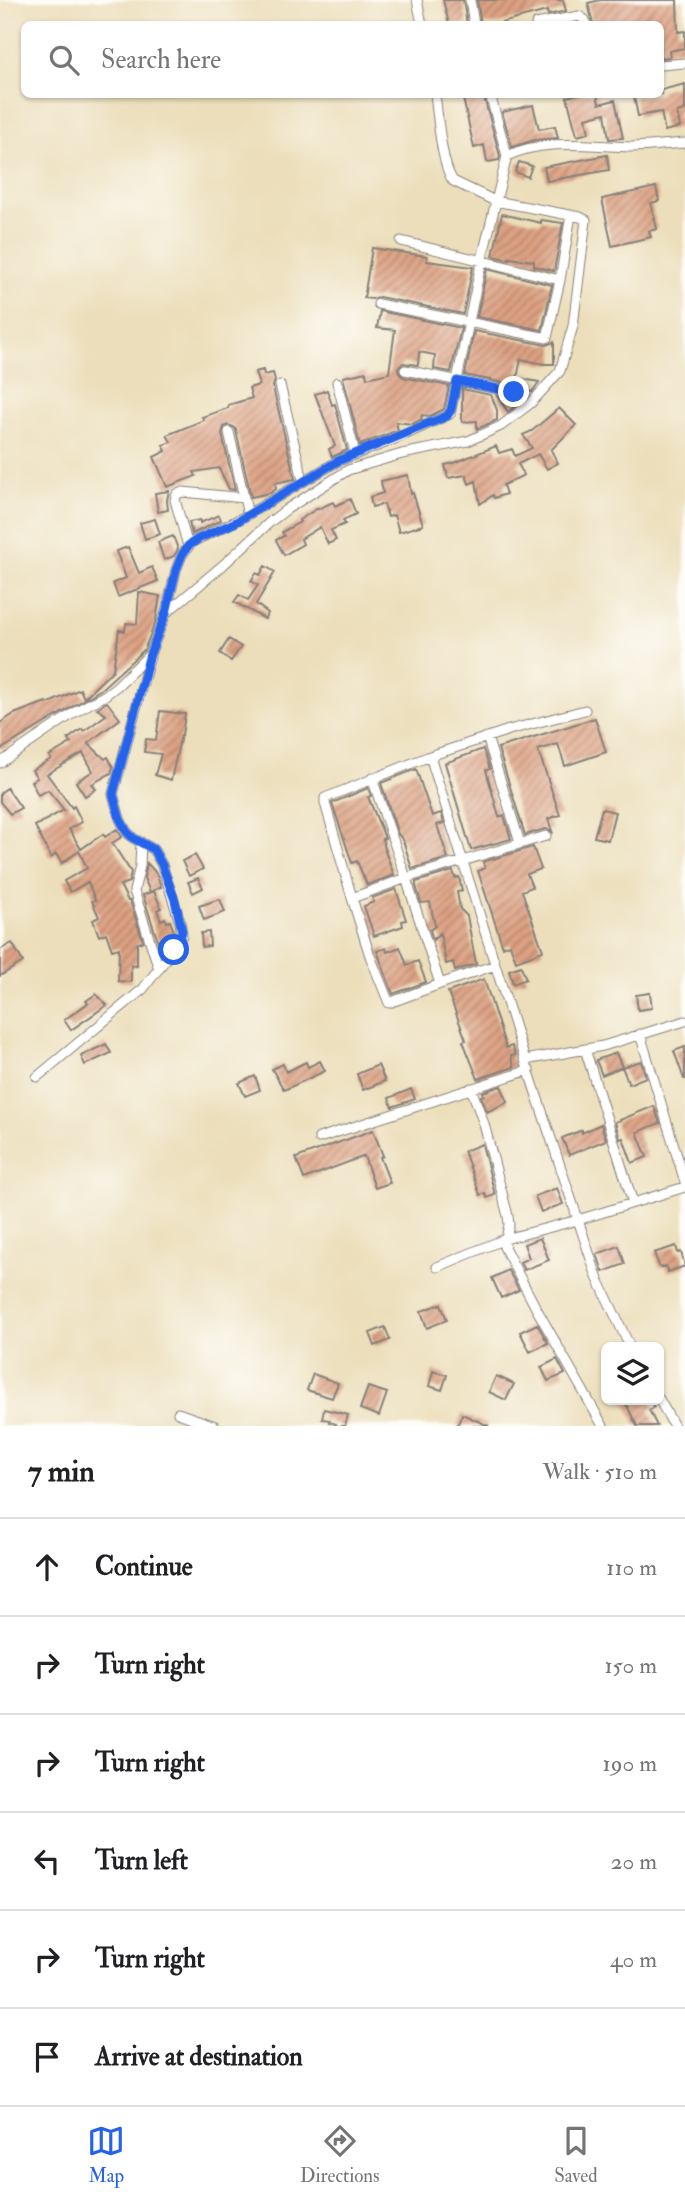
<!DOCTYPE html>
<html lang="en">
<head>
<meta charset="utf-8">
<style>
	body { margin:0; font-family:"IM FELL Double Pica",serif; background:#f6f6f6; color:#202124 }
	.controls { position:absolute; right:21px; bottom:21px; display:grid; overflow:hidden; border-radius:10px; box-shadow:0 2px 5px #0004 }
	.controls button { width:63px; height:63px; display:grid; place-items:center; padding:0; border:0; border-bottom:2px solid #e0e0e0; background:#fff; color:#202124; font:35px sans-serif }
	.stop { position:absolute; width:21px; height:21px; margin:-16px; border:5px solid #2563eb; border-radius:50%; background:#fff }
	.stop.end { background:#2563eb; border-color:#fff; box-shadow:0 2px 7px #0008 }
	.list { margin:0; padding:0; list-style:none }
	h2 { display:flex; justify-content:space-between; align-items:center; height:91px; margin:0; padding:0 28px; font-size:30px }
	h2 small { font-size:23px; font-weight:400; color:#757577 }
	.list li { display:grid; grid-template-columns:46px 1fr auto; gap:21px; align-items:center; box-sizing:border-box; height:98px; padding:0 28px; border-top:2px solid #e0e0e0 }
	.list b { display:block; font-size:26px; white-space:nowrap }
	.list em { font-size:23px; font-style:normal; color:#757577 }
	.icon { flex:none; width:38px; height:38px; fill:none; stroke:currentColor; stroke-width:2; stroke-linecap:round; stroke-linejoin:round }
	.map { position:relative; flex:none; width:685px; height:1426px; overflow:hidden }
	.search { position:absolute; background:#fff; box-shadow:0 2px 5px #0004; left:21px; right:21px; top:21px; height:77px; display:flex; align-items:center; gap:18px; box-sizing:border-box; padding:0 24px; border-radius:10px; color:#757577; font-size:26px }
	.sheet { height:679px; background:#fff }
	nav { display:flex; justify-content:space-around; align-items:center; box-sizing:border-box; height:98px; border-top:2px solid #e0e0e0; background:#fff; font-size:19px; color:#757577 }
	nav a { display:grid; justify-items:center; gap:4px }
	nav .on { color:#2563eb }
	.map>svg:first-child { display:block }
	.building { fill:url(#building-hatch) }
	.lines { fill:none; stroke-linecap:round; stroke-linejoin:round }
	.minor-casing { stroke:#87807a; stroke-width:11 }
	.minor { stroke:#fff; stroke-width:9 }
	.route { stroke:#2563eb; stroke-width:9 }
</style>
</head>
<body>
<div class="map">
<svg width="685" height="1426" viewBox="0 0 685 1426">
	<defs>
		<pattern id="building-hatch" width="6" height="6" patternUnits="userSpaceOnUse" patternTransform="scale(1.75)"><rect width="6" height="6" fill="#dda182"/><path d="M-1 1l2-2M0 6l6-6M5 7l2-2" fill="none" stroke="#b3836c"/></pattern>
	</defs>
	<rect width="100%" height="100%" fill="#fdfcf7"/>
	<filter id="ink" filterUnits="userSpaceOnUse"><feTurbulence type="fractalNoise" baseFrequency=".0143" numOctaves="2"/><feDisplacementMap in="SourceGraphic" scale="14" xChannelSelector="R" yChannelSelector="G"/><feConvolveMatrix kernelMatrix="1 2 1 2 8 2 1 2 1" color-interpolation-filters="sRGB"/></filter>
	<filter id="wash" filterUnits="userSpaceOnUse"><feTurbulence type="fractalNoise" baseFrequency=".00686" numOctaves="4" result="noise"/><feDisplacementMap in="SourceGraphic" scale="28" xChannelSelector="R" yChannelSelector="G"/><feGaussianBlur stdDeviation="1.57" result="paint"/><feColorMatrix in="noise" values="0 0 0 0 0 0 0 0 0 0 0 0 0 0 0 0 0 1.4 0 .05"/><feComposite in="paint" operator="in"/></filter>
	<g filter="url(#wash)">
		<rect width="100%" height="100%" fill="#ecdeba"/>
		<g id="blocks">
			<path class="building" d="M443,0H463L467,24H449Z
				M477,0H563L566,11L548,15L547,11L501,23V24H481Z
				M600,0H677L678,32L685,31V48L669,51L670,57L661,58V24H593L588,3Z
				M685,84V110L677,112L680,127L665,131L661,112L638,116L634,97L661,94V90Z
				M462,94H483L500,156L499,160L487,162L484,145L474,148Z
				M578,94H597L599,104L615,100L623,138L609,139L605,113L586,118L589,133L577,136L567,97Z
				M533,105L539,129L555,126L558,138L535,140L512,147L502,112Z
				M607,155L609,170L547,181L544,167Z
				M519,162L532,166L528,177L515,172Z
				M656,187L659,201L651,203L657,229L649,231L651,237L612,246L602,199Z
				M502,214L541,223V220L563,223L554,271L534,266V261L509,258V260L493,256Z
				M372,248L427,256V261L473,267L463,314L379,297L373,299L364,298Z
				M487,269L552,285L542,330L477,317Z
				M380,311L461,328L451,372L434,369L435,355L419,352L418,365L403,363L398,368L399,373L403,377L449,386L444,409L430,416L422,415L421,420L412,424L396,422L398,430L360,445L343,377L366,372L367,378L389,373L395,330L377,328Z
				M474,331L546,345L554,342V364H543L521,359L517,378L539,382L532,392L520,389L515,385L465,375Z
				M263,370L264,375L273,373L275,380L273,386L275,396L295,479L275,483L276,489L270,493L251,497L236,430L234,427L228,425L224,427L222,434L235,490L229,489L219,468L194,472L196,476L167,487L154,457L166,451L163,445L171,442L167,435L204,420L202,417L228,408V405L252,398L249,388L259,385L255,372Z
				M462,389L491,395L497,410V420L477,429V421L462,422Z
				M327,390L332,405L335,404L347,450L332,457L329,449L335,446L315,394Z
				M497,396L513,399L518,398V404L508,412Z
				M559,408L576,425L551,450L558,463L547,469L538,454L518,464L524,475L503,485L506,494L494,498L493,495L480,504L476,481L469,484L466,475L448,478L445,465L454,463L496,446L499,453L512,449L515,456L532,448L523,435L532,431Z
				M408,475L411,494L413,493L423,525L399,532L394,515L388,517L384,504L372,507L370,497L383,493L381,481Z
				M169,491L167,500L168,510L158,512L155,493Z
				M350,499L356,514L343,520L345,524L331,530L336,540L328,544L320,527L301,539L303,544L284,555L276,540L284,536L282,532L300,522L299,520L318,508V509L333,502L335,506Z
				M219,515L221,520L192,534L189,522L200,520V523Z
				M155,519L160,534L145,539L140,523Z
				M173,536L178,549L174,556L164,560L158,542Z
				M128,547L139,573L152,567L158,581L118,597L113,583L126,578L116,551Z
				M265,566L275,572L256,604L268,613L265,619L234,602L239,595L248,600L258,585L251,581L256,573L260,575Z
				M139,592L160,596L156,620L144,650L100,690L0,750V723L14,714L46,702L47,704L80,689L84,698L113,670L119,630L125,631L126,623L137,624Z
				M229,639L241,647L231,661L220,653Z
				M107,702L120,719L88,743L105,759L108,757L113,767L111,773L92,784L96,789L85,796L76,782L93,771L83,753L47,774L72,808L74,806L82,822L69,829L81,849L103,834L105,837L117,829L122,837L112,843L131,872L129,882L120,885L128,901H130L143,941L137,944V966L131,965V982L118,981L119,948L112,950L106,933L99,936L93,920L99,917L92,901L95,900L88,882L70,892L64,881L87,868L79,851L62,863L56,854L51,858L35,826L64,810L48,790L38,795L31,781L37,778L32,770L51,759L49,756L71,743L68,739L82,729L84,731L106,715L97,708Z
				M160,711L185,714L182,735H181L171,780L155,775L161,754L144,752L146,739L156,740Z
				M595,718L606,752L565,766L558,744L538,750L560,815L548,819L553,834L550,830L545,829L525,835L498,748Z
				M483,749L490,769L486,770L499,817L504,815L511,839L471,850L445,763Z
				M416,769L432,816L441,813L444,823L437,825L448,858L412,869L403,840L398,834L381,783Z
				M7,788L21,808L10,814L0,802V793Z
				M368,788L371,796L368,797L385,838L382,839L386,851H385L394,875L367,885L357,861L352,863L332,803Z
				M602,809L615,812L608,840L594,837Z
				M533,847L541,869L527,874L532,887L522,891L543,951L516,961L510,944L503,947L478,871L485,868L483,862Z
				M195,855L203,869L189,876L182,861Z
				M147,863L156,873L161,887L150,892L144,878Z
				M453,871L455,878L459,877L462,891L457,892L460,909L467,916L476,964L455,971L453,962L446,964L440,933L433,940L430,930L435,926L430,902L421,903L416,886V882Z
				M198,878L203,888L193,893L188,882Z
				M396,889L406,920L402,921L403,926L374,936L364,906L374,902L372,898Z
				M154,891L161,908L157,910L161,920L165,918L167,922L170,921L175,934L165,949L161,951L143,895Z
				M220,899L225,912L204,920L199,906Z
				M209,932L210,946L202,947L201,933Z
				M12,943L23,962L0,976V950Z
				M400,947L407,965L418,961L426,982L393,994L377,951L386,948L387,952Z
				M521,966L526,979L513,984L509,970Z
				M484,979L506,1048L512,1046L515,1055L511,1056L514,1067L478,1079L463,1041L466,1040L448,992Z
				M650,993L652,1008L638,1010L636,995Z
				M96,994L107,1005L71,1030L64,1020L88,1003L86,1001Z
				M106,1044L111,1053L85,1065L81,1056Z
				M685,1047V1079H684L674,1051Z
				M616,1053L622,1067L602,1075L596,1060Z
				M320,1061L325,1071L284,1090L272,1069L283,1064L286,1072L306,1062L308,1067Z
				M641,1061L646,1077L629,1084L622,1067Z
				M378,1065L385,1081L363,1090L357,1074Z
				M255,1076L260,1090L245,1096L239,1083Z
				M501,1086L508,1102L487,1112L481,1096L484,1095L483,1092Z
				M411,1089L415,1099L392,1107L389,1098Z
				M654,1106L660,1123L637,1132L647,1157L632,1163L623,1138L620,1139L615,1122Z
				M601,1124L606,1140L569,1155L562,1138L582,1130V1133Z
				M373,1130L383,1156L380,1157L390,1183L375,1188L364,1156L304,1179L296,1158Z
				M482,1144L495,1195L487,1198L485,1193L480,1195L464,1151Z
				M557,1188L563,1204L541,1212L535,1196Z
				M540,1238L549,1260L524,1270L520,1262L529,1258L524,1244Z
				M619,1246L625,1264L603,1272L597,1254Z
				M676,1246L678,1253L681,1252L685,1266L668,1272L666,1266L660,1268L654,1253Z
				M508,1270L519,1290L501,1298L492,1278Z
				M441,1304L447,1320L427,1328L421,1311Z
				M537,1324L548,1343L530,1352L520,1332Z
				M385,1327L390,1340L375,1346L370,1333Z
				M557,1359L565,1374L548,1381L541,1367Z
				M433,1371L447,1375L442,1390L429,1386Z
				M313,1374L338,1383L332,1398L307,1390Z
				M496,1376L514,1384L506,1400L489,1392Z
				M368,1387L387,1393L379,1416L360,1409Z
				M624,1400H650L654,1407L649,1410L657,1426H637Z
				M324,1409L348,1415L345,1426H335L336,1424L329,1422L330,1420L322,1419Z
				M462,1414L489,1426H457Z"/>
		</g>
	</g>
	<g filter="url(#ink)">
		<use href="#blocks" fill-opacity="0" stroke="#87807a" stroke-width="2"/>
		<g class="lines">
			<defs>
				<path id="minor" d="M417,0L422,24
					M470,0L474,24
					M536,24L579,16L585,20L586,24
					M660,65L685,63
					M490,94L507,156
					M401,241L560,280
					M378,304L547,338L560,280L571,215
					M405,370L514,392
					M337,382L355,453
					M280,385L303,480
					M229,432L248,515
					M188,546L175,500L177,494L183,492L244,498
					M166,613L222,566L270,522L287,509L348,470L402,454L468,441L501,426L531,403L560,371L573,326L586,220L580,217L495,201L453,181C441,164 438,116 435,94
					M487,737L520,843
					M430,756L525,1060L597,1277L630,1347
					M0,763L78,710L104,696L117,686L150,654L166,613L176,570L182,555L192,542L242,518L338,461L400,437L450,414L482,259L507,156C545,138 591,146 631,147C649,147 667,144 685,143
					M372,778L406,878L352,898L370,956L389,1003L440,984
					M141,842L140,866L134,891L159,969
					M352,898L325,803V798L430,756L509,730L585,710
					M495,965L440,984L406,878L546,836
					M640,1034L685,1182
					M585,1049L633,1203
					M525,1060L603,1046L685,1021
					M37,1077L143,989L179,942L182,935L180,922L162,865L153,849L133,838L127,832L120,819L113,794L150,656
					M471,1088L484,1124L508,1216L509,1225L504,1247L536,1308L603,1426
					M319,1138L529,1070
					M437,1267L505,1239L578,1220L685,1187
					M659,1399L674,1426
					M178,1413L215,1426"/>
			</defs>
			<use href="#minor" class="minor-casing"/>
			<use href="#minor" class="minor"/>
		</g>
	</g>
	<g class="lines" filter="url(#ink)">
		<path class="route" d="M174,950L179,942L182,931L175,900L162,865L153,849L133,838L127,832L120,819L113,794L150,654L166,613L176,570L182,555L188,546L198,539L236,522L338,461L447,416L451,410L457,381L514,392"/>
	</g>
</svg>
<div class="controls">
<button><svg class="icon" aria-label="layers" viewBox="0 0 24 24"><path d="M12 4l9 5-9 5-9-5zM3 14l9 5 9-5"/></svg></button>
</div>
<div class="stop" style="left:174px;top:950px"></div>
<div class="stop end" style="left:514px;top:392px"></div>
<div class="search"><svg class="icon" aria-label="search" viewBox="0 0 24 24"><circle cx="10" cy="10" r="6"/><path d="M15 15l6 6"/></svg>Search here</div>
</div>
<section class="sheet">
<h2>7 min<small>Walk · 510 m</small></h2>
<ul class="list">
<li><svg class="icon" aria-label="ahead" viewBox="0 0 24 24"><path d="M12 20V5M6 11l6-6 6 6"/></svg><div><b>Continue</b></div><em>110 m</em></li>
<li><svg class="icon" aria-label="right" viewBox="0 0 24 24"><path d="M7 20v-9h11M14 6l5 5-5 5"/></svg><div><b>Turn right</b></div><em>150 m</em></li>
<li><svg class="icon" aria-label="right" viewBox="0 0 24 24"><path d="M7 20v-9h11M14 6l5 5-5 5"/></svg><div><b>Turn right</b></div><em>190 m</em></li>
<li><svg class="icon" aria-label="left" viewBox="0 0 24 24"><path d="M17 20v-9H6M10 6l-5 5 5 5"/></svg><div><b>Turn left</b></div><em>20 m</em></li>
<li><svg class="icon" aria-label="right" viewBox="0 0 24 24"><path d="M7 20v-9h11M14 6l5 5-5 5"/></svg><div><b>Turn right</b></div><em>40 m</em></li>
<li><svg class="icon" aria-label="arrive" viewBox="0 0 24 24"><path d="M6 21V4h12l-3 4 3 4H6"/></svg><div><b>Arrive at destination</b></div></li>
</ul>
</section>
<nav>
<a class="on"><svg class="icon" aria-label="map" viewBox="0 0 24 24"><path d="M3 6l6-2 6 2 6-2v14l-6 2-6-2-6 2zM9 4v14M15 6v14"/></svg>Map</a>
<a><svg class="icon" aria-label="directions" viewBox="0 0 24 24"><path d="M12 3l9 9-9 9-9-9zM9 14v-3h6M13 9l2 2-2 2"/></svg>Directions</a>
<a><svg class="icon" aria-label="saved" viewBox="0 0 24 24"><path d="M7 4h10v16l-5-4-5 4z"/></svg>Saved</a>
</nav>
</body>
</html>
